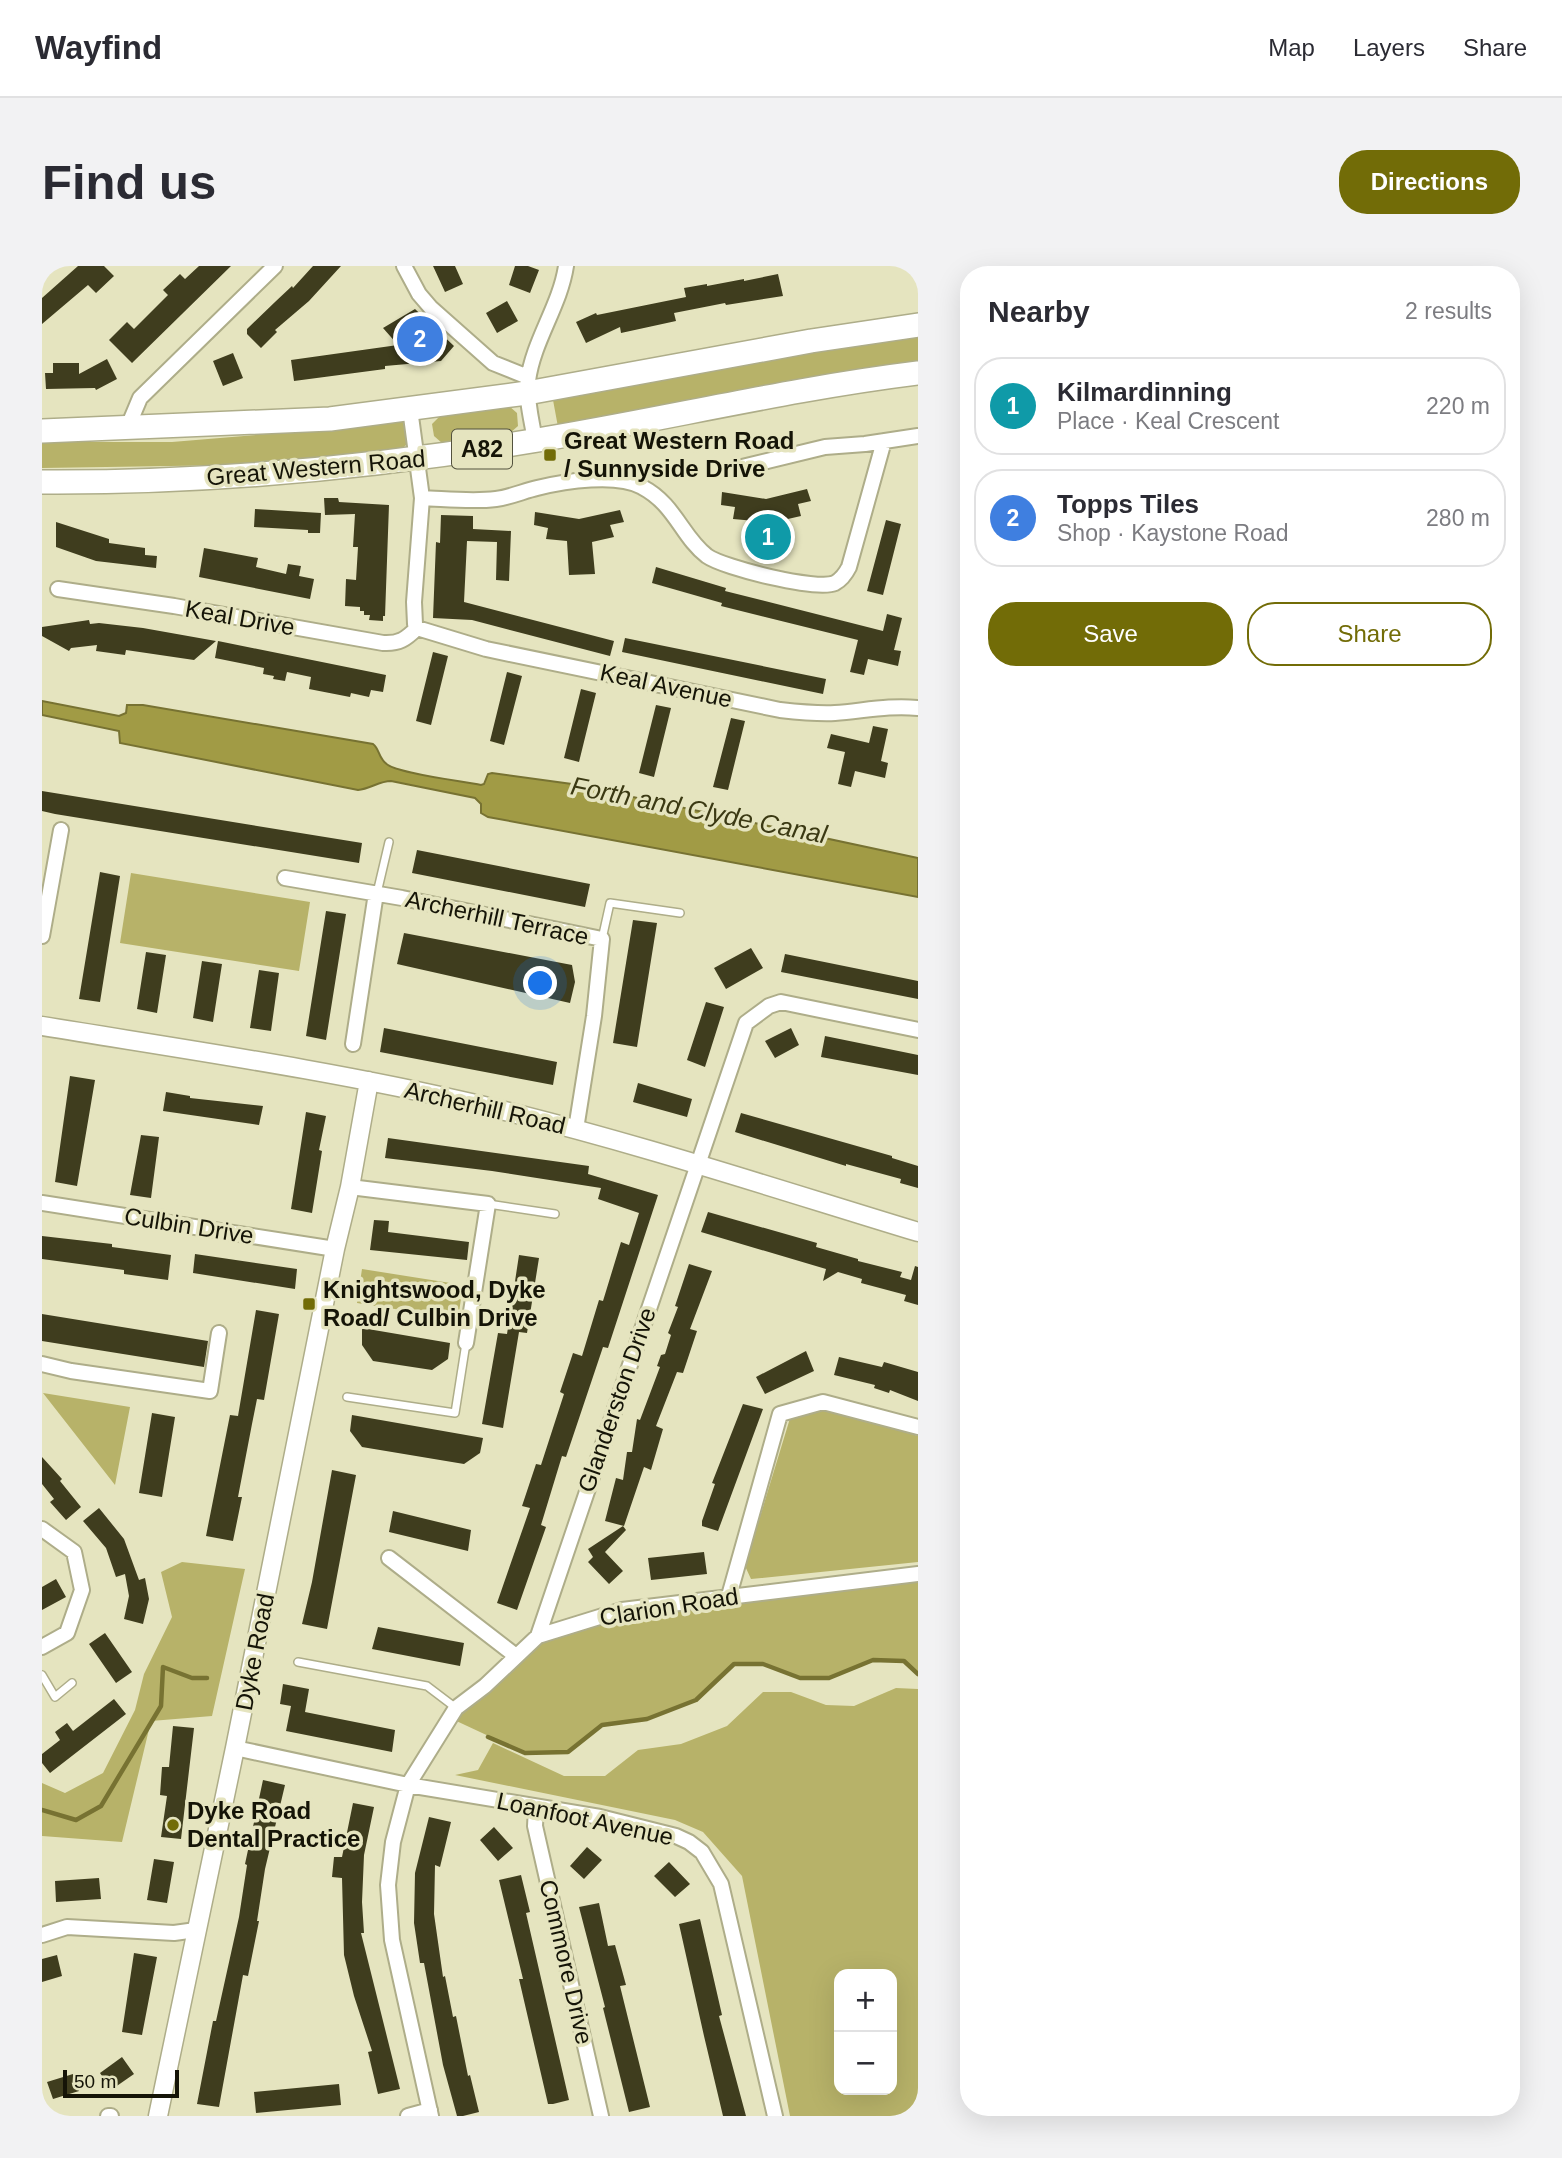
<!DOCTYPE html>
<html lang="en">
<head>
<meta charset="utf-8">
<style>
	body { margin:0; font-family:Arial,sans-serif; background:#f2f2f3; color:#2b2b33 }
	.controls { position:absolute; right:21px; bottom:21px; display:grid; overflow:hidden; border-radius:14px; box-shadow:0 7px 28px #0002 }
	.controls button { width:63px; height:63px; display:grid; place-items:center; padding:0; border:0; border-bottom:2px solid #e1e1e2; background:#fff; color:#2b2b33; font:35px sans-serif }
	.scale { position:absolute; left:21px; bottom:18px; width:116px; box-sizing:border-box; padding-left:7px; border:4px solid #151407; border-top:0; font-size:19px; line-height:24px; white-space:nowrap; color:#151407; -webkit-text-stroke:5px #e5e4bf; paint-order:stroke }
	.you { position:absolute; left:499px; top:718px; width:24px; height:24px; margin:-18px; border:5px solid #fff; border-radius:50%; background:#1a73e8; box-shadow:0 0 0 10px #1a73e833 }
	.badge { display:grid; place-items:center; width:46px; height:46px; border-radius:50%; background:#726c07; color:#fff; font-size:23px; font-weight:700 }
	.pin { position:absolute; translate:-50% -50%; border:4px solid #fff; box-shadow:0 2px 7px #0006 }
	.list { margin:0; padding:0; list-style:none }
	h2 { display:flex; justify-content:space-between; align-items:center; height:91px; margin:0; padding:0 28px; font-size:30px }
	h2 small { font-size:23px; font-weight:400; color:#7c7c81 }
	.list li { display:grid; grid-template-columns:46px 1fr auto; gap:21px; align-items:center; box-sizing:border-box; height:98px; margin:0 14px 14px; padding:0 14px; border:2px solid #e1e1e2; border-radius:28px }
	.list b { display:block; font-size:26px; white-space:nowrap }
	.list p { margin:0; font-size:23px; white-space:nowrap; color:#7c7c81 }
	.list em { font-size:23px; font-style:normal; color:#7c7c81 }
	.actions { display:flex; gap:14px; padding:21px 28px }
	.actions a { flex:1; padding:16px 0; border:2px solid #726c07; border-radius:28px; text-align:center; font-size:24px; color:#726c07 }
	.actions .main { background:#726c07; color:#fff }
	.map { position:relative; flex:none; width:876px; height:1850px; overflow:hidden; border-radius:28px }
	header { display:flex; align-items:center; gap:42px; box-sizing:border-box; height:98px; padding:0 35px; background:#fff; border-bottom:2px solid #e1e1e2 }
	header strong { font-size:33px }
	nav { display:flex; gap:38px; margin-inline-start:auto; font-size:24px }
	.intro { display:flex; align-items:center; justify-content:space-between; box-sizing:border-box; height:168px; padding:0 42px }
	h1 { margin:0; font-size:49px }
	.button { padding:18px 32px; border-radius:28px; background:#726c07; color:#fff; font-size:24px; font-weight:700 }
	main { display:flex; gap:42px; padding:0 42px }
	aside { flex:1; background:#fff; border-radius:28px; box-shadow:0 7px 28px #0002 }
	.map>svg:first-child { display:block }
	.green { fill:#b7b269; fill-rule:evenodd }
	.water { fill:#a19b45; stroke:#777232; stroke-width:2 }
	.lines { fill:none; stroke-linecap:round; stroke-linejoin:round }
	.stream { stroke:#777232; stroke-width:4.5 }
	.building { fill:#3f3d1e }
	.service-casing { stroke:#aead89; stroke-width:10 }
	.minor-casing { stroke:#aead89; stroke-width:18 }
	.tertiary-casing { stroke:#aead89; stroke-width:21 }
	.primary-casing { stroke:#aead89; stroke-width:26 }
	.service { stroke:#fff; stroke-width:7 }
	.minor { stroke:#fff; stroke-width:14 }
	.tertiary { stroke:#fff; stroke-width:18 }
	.primary { stroke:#fff; stroke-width:23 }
	.poi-dot { fill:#726c07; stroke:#e5e4bf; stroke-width:2.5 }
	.labels { text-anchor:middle; stroke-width:7; stroke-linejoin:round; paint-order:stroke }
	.shield { fill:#e5e4bf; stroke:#53523e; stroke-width:2 }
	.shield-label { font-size:23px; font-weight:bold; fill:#151407 }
	.poi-label { font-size:24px; font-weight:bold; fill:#151407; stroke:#e5e4bf; text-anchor:start }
	.street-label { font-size:24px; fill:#151407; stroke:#e5e4bf }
	.water-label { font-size:26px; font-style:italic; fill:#3b3913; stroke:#e5e4bf }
</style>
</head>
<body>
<header>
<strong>Wayfind</strong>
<nav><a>Map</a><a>Layers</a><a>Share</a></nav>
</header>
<div class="intro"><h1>Find us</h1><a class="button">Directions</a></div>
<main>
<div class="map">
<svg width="876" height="1850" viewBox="0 0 876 1850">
	<rect width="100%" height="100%" fill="#e5e4bf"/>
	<path class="green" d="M876,70V97L516,161L511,134L803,80Z
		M467,140L475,147L476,160L468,167L400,177L392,170L390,158L397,151Z
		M345,155L361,156L366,169L365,178L357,186L192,199L0,202V176H130L296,162Z
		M89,607L268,636L257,705L78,677Z
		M320,1003L421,1019L416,1053L315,1037Z
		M1,1127L88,1141L73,1219Z
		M779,1139L876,1170V1296L709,1313L703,1300L749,1149Z
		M140,1296L203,1303L170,1450L109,1455L80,1576L0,1570V1517L23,1527L61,1507L93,1444L102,1408L130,1351L119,1306Z
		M876,1308V1408L862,1395L831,1394L787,1412H758L721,1398H692L654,1434L605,1453L560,1459L526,1486L483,1487L408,1452L496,1370L580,1344Z
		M854,1422L876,1423V1850H748L700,1610L661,1566L633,1554L413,1509L436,1504L451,1477L522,1510H563L596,1484L639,1478L685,1460L721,1426H749L784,1439L812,1440ZM797,1708H850V1824H797Z"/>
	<path class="water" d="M0,435L77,450L84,447L85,439H101L331,478C338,483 336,493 346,499C360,508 419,515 439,519L442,518L446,508L450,507L530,518L876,592V631L446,551L439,547V538L433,532L349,515C337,515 328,523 316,524L78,477L77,465L0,449Z"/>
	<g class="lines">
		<path class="stream" d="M446,1471L483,1487L526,1486L560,1459L605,1453L654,1434L692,1398H721L758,1412H787L831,1394L862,1395L876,1408
			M0,1544L34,1554L59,1540L119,1440L121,1401L150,1412H165"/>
	</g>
	<path class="building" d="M36,0H62L72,10L54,27L46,19L0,58V32Z
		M157,0H189L90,97L67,74L85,56L92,63L126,29L121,24L138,8L143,13Z
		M271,0H299L267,35L233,64L235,66L219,82L205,68V63L233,36L250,20L251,22Z
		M391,0H413L421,18L403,26Z
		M473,0H486L497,4L488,27L467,19Z
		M736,8L741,30L684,39L683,37L632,47L634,55L579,67L578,61L544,77L534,56L554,47L555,49L644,31L642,22L665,18V20L702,13V15Z
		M465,35L476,55L455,67L444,47Z
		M373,43L412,80L399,95L343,100V103L252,115L249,94L356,79L341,62Z
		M191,87L201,112L181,120L171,95Z
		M65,93L75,113L54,124L53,122L4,123L3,107H11V97H37V108Z
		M765,223L769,235L756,238L759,250L737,255L740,287L714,288L713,255L691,253L693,241L679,239L680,226L724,233Z
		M282,232H296L297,236L347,239L343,350H341V355L327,354L328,349H322V345H318V341L303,340L304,313L314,314L316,281H311L313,248L283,249Z
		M213,243L279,247L278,267H266V264L212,261Z
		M578,244L582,256L568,259L572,271L550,276L553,308L527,309L525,275L504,273L506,262L492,259L493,246L537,253Z
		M399,249L431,250V263L469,265L467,315L454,314L455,276L425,275L422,336L572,375L568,390L430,354L391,352L394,276L398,277Z
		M844,254L859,258L841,329L825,325Z
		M14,256L67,273V277L103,282V289L115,290L114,302L54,295L14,281Z
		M162,282L216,292L214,301L244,308L246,298L259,300L257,310L272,313L268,333L157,311Z
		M614,301L684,322L683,325L841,365L845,348L860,352L852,384L859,385L856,400L826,393L822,409L808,406L816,374L679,340L680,337L610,317Z
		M47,354L48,358L57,357L101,362L174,375L152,394L84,384L83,389L54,385L55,379L29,382L27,385L0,370V361Z
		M583,372L784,413L781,428L580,386Z
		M176,375L344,409L341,426L329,424L327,431L309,427L308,431L267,423L269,411L245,406L243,415L231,413L232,410L221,408L222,402L173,392Z
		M391,386L406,390L389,459L374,455Z
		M465,406L480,410L462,479L448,475Z
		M539,423L554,427L537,496L522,492Z
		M614,439L629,442L612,511L597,507Z
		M689,452L703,455L686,524L671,521Z
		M831,460L846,463L839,495L846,497L843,512L813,505L809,521L796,518L803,486L785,482L789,468L827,477Z
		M0,525L320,577L317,597L13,548L0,545Z
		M375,584L548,618L543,641L370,607Z
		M58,606L78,610L58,736L37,733Z
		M284,645L304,648L284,774L264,770Z
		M591,654L615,657L595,781L571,777Z
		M362,667L530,699L533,716L528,737L355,698Z
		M709,682L721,702L684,723L672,702Z
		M104,686L124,689L115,747L95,743Z
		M743,688L876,715V733L739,706Z
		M160,695L180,698L171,756L151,752Z
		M217,704L237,707L229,765L208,762Z
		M664,736L682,741L663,801L645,794Z
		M342,762L515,796L511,819L338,786Z
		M749,762L757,779L733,792L723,775Z
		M783,770L876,789V809L779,791Z
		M28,810L53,814L35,920L13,916Z
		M596,817L650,833L645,851L591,836Z
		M124,826L148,830V832L221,840L217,859L121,845Z
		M264,846L284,850L277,884L280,885L270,947L249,943Z
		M699,847L850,890V892L876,900V922L858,917L859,913L804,898V900L693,866Z
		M99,869L117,871L109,932L88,929Z
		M346,872L547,900L546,908L616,929L566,1082L561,1081L524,1191L520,1190L499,1259L504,1261L475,1344L455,1337L488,1242L480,1240L494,1198L499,1199L522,1128L518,1126L531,1087L540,1090L557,1034L561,1035L579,976L587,979L597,947L556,933L559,922L450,905L343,892Z
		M666,946L775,977L774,981L816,993V995L860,1006L858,1011L869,1014L873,1000L876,1001V1039L862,1035L864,1029L819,1017L820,1013L796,1006L781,1015L784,1003L659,966Z
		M332,954L347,955L346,966L427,976L425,994L328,984Z
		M0,970L70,978V981L129,989L126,1014L82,1008V1004L0,993Z
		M153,988L255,1003L253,1023L151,1007Z
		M477,989L497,992L485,1067L477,1066L461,1162L440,1158L456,1067L465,1068Z
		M647,998L670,1005L648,1063L655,1065L641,1107L635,1106L614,1160L621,1163L609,1204L602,1201L582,1260L563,1255L574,1212L581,1214L585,1186H590L595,1153L598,1154L618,1101L615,1100L619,1089L623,1088L629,1069L626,1067L636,1041L633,1040Z
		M214,1044L237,1048L222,1134L215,1133L210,1158L196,1231H200L191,1275L164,1270L188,1149L196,1150Z
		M0,1048L166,1075L162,1101L0,1075Z
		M320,1062L408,1077L406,1093L390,1104L331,1095L320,1079Z
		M764,1085L772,1105L723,1128L714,1111Z
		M797,1091L840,1101L842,1096L876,1106V1135L848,1124L847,1127L832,1122L833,1119L792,1109Z
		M701,1138L721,1143L676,1265L660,1260V1255L673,1218L670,1217Z
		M110,1147L133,1151L120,1231L97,1227Z
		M310,1149L441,1172L438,1187L422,1198L320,1181L308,1165Z
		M0,1191L20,1213L18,1215L39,1241L24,1254L8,1236L12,1233L0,1218Z
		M290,1204L314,1209L285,1363L260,1358L270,1316Z
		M57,1242L82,1273L97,1314L103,1312L107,1333L101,1358L82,1353L87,1330L83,1308L74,1311L64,1282L41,1255Z
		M351,1245L429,1264L426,1285L347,1266Z
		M581,1260L584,1264L563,1286L581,1305L567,1318L546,1296L551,1291L546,1283Z
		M662,1286L665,1308L609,1314L606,1292Z
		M14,1313L24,1331L0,1344V1321Z
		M336,1361L422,1377L418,1400L330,1383Z
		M63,1367L90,1406L74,1417L47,1378Z
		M241,1418L267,1423L263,1446L353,1464L350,1486L244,1465L249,1440L238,1438Z
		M72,1433L84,1448L8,1507L0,1497V1488L18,1474L13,1466L25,1457L31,1465Z
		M131,1460L152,1462L139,1573L119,1571L125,1530L118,1529L120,1501H127Z
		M221,1514L243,1519L223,1603L215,1655H217L206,1710L201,1709L177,1841L155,1838L171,1755H174L197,1651L205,1599L203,1598Z
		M311,1537L332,1541L322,1589L320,1636L322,1667H319L358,1823L336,1828L326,1786L330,1785L312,1730L302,1689L300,1612L290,1611L292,1591H300Z
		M387,1551L409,1556L398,1601L393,1599L392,1648L401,1711L403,1710L411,1751L414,1750L426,1810L428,1809L437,1846L421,1850H415L401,1799L382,1697H378L372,1657L373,1607Z
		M452,1561L471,1582L456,1595L438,1574Z
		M545,1581L560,1594L542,1613L528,1600Z
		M112,1593L132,1596L125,1637L105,1634Z
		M627,1596L648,1618L633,1631L612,1610Z
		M479,1609L488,1646L484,1647L527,1834L511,1838H506L477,1713H481L457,1614Z
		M57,1612L59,1633L14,1636L13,1615Z
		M557,1637L566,1680L573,1679L584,1719L578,1720L608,1841L587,1846L561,1742L563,1741L537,1641Z
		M658,1653L680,1749L677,1750L704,1850H681L662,1770L637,1658Z
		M92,1687L115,1691L100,1769L80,1766Z
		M15,1689L20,1710L0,1716V1693Z
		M80,1791L92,1808L69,1824L58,1807Z
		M31,1808L37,1825L11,1833L5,1816Z
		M297,1818L299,1839L214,1847L212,1826Z"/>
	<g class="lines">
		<defs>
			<path id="service" d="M335,627L347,576
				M560,673L568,637L638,647
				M446,938L513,948
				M305,1131L413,1147L424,1077
				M256,1396L385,1420L414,1442
				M0,1409L13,1431L30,1417"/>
			<path id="minor" d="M362,0L377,28L389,42L451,97L486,111
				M368,143L380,232L372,336L373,358L375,362
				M85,163L98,132L233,0
				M493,175C490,155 484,135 486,115C491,75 518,40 524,0
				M700,201L783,181L823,178L876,170
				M380,232C405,233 430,236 454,233C469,231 482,225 495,222C523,215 575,207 600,221C633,238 640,271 665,290C682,302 775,325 793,317C800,313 804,307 807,301L842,175
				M16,323L132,340L341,377C357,378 364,373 375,362
				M375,362L444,383L738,444C756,446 775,448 793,447C821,445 847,439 876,442
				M243,612L360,632L560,673L552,750L534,863
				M0,670L19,564
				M311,778L334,627
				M308,921L446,938L424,1077
				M0,937L293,983
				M0,1098L29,1105L168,1125L177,1067
				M0,1263L32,1286L40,1324L25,1367L0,1381
				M347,1292L474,1390
				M687,1330L738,1148L781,1136L876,1161
				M496,1370L704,757L727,740L739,736L876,764
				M193,1482L366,1519L558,1551L634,1570L647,1576L660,1586L679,1618L733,1850
				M494,1541L493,1560L559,1850
				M0,1669L25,1661L132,1667L154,1664
				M66,1850H69
				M366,1850L388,1844
				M389,1850L350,1674L346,1619L351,1576L366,1519L414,1442L443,1420L496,1370L580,1344L876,1308"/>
			<path id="tertiary" d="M0,760C146,784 294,805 438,839C586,874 731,922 876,966
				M116,1850L193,1482L293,983L308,921L327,815"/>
			<path id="primary" d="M0,165L288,153L485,127L769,75L876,59
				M0,216C165,217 327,202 490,175C619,154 746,123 876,107"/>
		</defs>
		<use href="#service" class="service-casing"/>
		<use href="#minor" class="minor-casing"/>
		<use href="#tertiary" class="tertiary-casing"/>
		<use href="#primary" class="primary-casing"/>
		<use href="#service" class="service"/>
		<use href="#minor" class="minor"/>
		<use href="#tertiary" class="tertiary"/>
		<use href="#primary" class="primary"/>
	</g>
	<g class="poi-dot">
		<rect x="501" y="182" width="14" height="14" rx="3.5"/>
		<rect x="260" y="1031" width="14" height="14" rx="3.5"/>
		<circle cx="131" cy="1559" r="7"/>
	</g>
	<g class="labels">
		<rect class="shield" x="410" y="163.5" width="60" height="39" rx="5"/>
		<g class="shield-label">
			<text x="440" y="191">A82</text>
		</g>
		<g class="poi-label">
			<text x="522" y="183">Great Western Road<tspan x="522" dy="28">/ Sunnyside Drive</tspan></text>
			<text x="281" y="1032">Knightswood, Dyke<tspan x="281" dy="28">Road/ Culbin Drive</tspan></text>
			<text x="145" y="1553">Dyke Road<tspan x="145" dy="28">Dental Practice</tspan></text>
		</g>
		<g class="street-label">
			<text transform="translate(274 202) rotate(-5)" y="8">Great Western Road</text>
			<text transform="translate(198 352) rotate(10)" y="8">Keal Drive</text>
			<text transform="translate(624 420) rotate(12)" y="8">Keal Avenue</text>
			<text transform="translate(455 652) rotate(12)" y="8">Archerhill Terrace</text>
			<text transform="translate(443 842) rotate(13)" y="8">Archerhill Road</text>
			<text transform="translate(147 960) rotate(9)" y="8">Culbin Drive</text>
			<text transform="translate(575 1134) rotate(-71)" y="8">Glanderston Drive</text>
			<text transform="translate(627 1341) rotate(-9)" y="8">Clarion Road</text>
			<text transform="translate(213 1386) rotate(-79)" y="8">Dyke Road</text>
			<text transform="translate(543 1553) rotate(12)" y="8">Loanfoot Avenue</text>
			<text transform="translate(524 1696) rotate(77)" y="8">Commore Drive</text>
		</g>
		<g class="water-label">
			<text transform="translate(657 544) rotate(11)" y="9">Forth and Clyde Canal</text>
		</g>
	</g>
</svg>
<div class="controls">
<button>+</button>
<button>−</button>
</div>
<div class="scale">50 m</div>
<div class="you"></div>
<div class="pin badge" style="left:726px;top:271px;background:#0f9aa8">1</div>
<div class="pin badge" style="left:378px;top:73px;background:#3f7fe0">2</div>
</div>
<aside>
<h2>Nearby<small>2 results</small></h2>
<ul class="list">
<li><span class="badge" style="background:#0f9aa8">1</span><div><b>Kilmardinning</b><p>Place · Keal Crescent</p></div><em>220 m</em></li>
<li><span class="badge" style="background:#3f7fe0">2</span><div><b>Topps Tiles</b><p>Shop · Kaystone Road</p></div><em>280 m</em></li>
</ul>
<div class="actions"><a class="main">Save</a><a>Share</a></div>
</aside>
</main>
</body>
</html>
